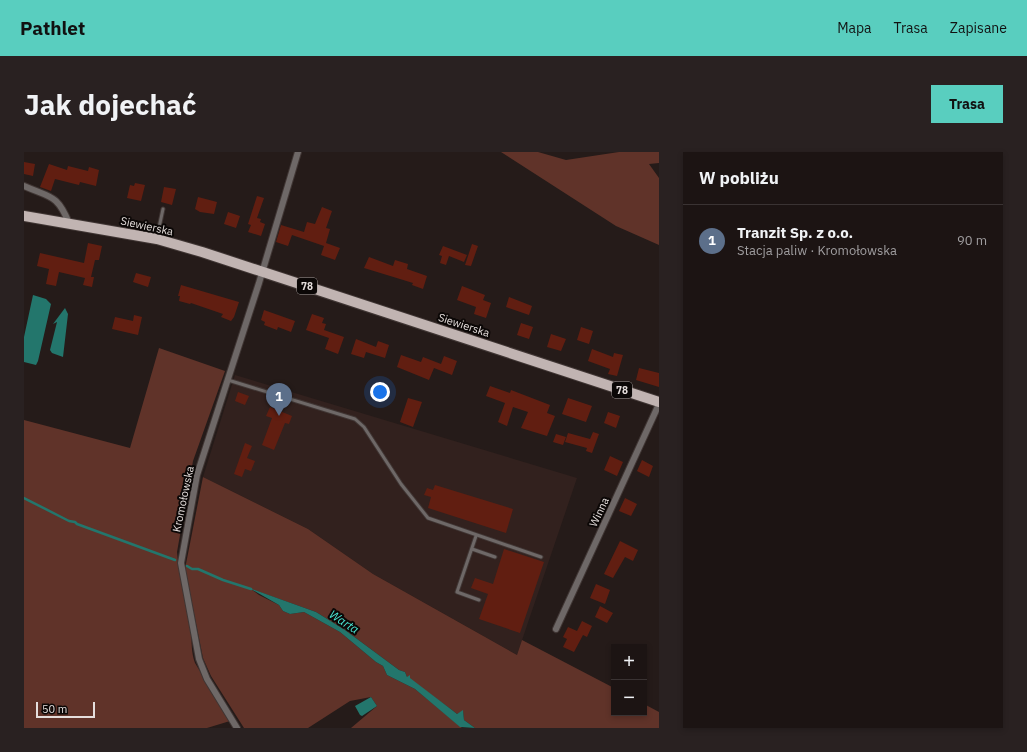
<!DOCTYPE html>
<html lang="pl">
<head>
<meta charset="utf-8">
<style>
	body { margin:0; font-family:"IBM Plex Sans",sans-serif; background:#292121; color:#f1f3f6 }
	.controls { position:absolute; right:12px; bottom:12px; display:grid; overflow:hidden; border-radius:0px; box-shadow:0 2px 6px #0003 }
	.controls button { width:36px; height:36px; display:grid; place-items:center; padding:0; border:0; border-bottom:1px solid #3a3333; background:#1c1413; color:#f1f3f6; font:20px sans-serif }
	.scale { position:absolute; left:12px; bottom:10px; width:59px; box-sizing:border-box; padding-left:4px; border:2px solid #e5dedc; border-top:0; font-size:11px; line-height:14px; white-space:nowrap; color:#e5dedc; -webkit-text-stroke:3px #0b0706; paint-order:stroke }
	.you { position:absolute; left:356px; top:240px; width:14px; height:14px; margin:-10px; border:3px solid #fff; border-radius:50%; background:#1a73e8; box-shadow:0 0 0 6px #1a73e833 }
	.badge { display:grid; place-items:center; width:26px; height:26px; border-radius:50%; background:#59cebf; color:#fff; font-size:13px; font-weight:700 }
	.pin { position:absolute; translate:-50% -33px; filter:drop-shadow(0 1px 2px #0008) }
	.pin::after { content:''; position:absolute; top:21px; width:14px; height:12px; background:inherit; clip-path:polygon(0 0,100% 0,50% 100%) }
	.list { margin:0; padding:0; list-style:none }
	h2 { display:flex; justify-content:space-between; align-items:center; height:52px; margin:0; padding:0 16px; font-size:17px }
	h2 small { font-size:13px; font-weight:400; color:#a09ea0 }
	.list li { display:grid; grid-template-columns:26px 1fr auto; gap:12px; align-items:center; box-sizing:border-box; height:72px; padding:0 16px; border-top:1px solid #3a3333 }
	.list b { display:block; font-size:15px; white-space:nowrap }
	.list p { margin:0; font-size:13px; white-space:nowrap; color:#a09ea0 }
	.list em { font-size:13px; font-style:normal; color:#a09ea0 }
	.map { position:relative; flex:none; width:635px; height:576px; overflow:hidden; border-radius:0px }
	header { display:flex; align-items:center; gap:24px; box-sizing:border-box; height:56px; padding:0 20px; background:#59cebf; color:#111 }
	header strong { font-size:19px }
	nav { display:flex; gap:22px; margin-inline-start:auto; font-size:14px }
	.intro { display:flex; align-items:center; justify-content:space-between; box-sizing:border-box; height:96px; padding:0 24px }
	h1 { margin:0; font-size:28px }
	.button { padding:10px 18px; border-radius:0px; background:#59cebf; color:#111; font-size:14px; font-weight:700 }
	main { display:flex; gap:24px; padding:0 24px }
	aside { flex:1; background:#1c1413; border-radius:0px; box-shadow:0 2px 6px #0003 }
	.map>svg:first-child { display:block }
	.built { fill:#32211e }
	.green { fill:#603329 }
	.water { fill:#23766c }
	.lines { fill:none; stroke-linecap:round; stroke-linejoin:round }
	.stream { stroke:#23766c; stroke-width:2.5 }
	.building { fill:#611e11 }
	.lane-casing { stroke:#403634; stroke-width:5 }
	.street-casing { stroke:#403634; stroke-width:8 }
	.primary-casing { stroke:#403634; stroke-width:12 }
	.lane { stroke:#6e6867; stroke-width:3 }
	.street { stroke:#6e6867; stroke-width:6 }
	.primary { stroke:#c1b4b2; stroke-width:10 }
	.labels { text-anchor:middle; stroke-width:4; stroke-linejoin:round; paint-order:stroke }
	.shield { fill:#0b0706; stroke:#a49e9c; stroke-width:1 }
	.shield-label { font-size:10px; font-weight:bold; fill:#e5dedc }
	.street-label { font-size:11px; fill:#e5dedc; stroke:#0b0706 }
	.water-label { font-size:12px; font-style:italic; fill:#4ae4d2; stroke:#0b0706 }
</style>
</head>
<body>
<header>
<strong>Pathlet</strong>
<nav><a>Mapa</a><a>Trasa</a><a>Zapisane</a></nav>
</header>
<div class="intro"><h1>Jak dojechać</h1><a class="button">Trasa</a></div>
<main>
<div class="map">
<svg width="635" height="576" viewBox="0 0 635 576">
	<rect width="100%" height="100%" fill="#251b19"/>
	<path class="built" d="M211,223L553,326L493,503L349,422L284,377L179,325Z"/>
	<path class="green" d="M477,0H514L542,8L595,0H635V11L625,12L635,26V93L592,74Z
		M135,196L201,219L169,309L153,400C155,427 163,453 167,480C168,491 167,500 171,511L206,569L183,576H0V268L106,296Z
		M179,325L284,377L349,422L493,503L498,488L590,536V561H620V552L635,560V576H451L440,568L439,559L433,562L428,558L383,525L381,520L375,518L321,478L292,460L227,437L235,443L255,453L259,459L266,462L280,460L316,480L352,510L359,514L363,523L391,537L438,576H327L353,554L347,545L326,549L284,576H220L187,524L179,506L161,417Z"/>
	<path class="water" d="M9,143L22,147L27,152L14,209L12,213L0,210V185Z
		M41,156L44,162L39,205L28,201L26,198L33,170L29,172Z
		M225,436L292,460L321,478L375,518L381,520L383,525L386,523V526L428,558L433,562L439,558L440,568L451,576L436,575L391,537L363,523L359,514L352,510L316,480L280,460L266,462L259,459L255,453Z
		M347,545L353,554L338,564L336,563L331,554Z"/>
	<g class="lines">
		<path class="stream" d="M0,346L45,369L51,370L53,372L151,408
			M163,414L168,417H174L199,428L227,437"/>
	</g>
	<path class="building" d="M0,10L11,12L9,24L0,22Z
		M25,12L43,18L44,14L64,19L65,15L75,18L72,34L56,30L55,33L31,27L27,39L16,35Z
		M111,31L121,33L117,49L103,46L106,33L110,34Z
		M140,35L152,37L148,53L137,50Z
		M233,44L240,46L233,66L237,67L236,70L241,72L237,84L224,80L227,73L224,72Z
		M174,45L193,50L190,62L176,60L171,57Z
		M298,55L308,59L302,76L306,77L302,91L316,96L311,108L297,103L300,94L268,83L264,94L252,90L257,73L280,80L283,70L291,72Z
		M204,60L216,64L212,76L200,72Z
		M64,91L78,94L75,108H71L67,125H70L68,135L59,133L61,126L35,120L32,134L22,132L25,117L13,114L16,101L60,111Z
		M448,92L454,94L447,114L441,113Z
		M419,94L443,103L440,110L425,104L422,113L416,111L418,104L415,103Z
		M345,105L369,114L371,108L384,112L383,117L403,124L399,137L388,133L389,131L340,116Z
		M112,121L127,125L124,135L109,130Z
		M157,133L215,150L210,165L207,169L197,165L199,162L167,151L166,152L155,149L156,144H154Z
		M438,134L461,143L459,148L467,151L462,166L450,162L452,155L433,148Z
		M485,145L508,154L505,163L482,155Z
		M240,158L271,169L267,180L254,175L253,178L240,173L241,170L237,168Z
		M288,162L300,166L298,171L302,172L300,178L320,185L314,202L301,197L305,186L282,178Z
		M110,163L118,165L114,183L88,177L91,165L109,169Z
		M497,171L509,175L505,187L493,183Z
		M557,175L569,179L565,192L553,188Z
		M527,182L542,187L537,199L523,195Z
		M332,187L352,195L354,189L365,193L361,206L342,200L340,206L327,202Z
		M568,197L589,205L590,201L599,203L593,224L584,222L586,217L564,209Z
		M377,203L397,210L399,205L417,212L420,204L433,209L428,223L410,216L405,228L373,215Z
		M615,216L635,221V235L612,228Z
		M466,234L486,241L487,238L526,253L523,261L531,264L523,284L497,276L504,260L489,255L483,274L474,270L481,251L462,244Z
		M214,240L225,244L221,253L211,249Z
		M384,246L398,250L389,275L376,270Z
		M544,246L568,254L562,270L538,262Z
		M246,255L268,264L265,272L261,271L250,298L238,293L248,266L242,264Z
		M584,260L596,264L592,276L580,271Z
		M569,280L575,282L568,301L562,299L563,296L541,290L544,281L566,287Z
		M532,282L542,285L539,293L529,290Z
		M221,291L228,294L223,306L231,309L227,319L221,317L218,325L210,322Z
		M586,304L599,310L593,324L580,318Z
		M618,308L629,314L625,325L613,319Z
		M411,333L489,357L482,381L404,356L407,345L400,343L403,336L409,338Z
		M601,346L613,352L607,364L595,359Z
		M596,389L614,398L609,409L601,405L589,426L580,422Z
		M480,397L520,410L496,481L455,467L464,442L447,436L451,426L469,432Z
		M572,432L586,438L581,452L566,446Z
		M576,454L589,461L583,471L571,465Z
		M558,469L568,474L563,485L559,483L550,500L539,495L543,487L539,485L544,475L553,479Z"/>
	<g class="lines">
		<defs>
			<path id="lane" d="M133,85L139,57
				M204,228L331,267L340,275L377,332L404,366L517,405
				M452,384L433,440L455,448
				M448,397L471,405"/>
			<path id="street" d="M0,34C27,46 33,42 45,71
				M532,477L635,252
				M213,576L183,527L175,507L157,411L173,323L235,131L274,0"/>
			<path id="primary" d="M0,64L133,87L178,100L635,250"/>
		</defs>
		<use href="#lane" class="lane-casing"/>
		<use href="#street" class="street-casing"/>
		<use href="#primary" class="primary-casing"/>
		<use href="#lane" class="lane"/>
		<use href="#street" class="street"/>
		<use href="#primary" class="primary"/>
	</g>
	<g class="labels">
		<g class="shield">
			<rect x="273" y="126" width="20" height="16" rx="3"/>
			<rect x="588" y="230" width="20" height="16" rx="3"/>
		</g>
		<g class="shield-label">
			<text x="283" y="138">78</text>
			<text x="598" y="242">78</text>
		</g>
		<g class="street-label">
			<text transform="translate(123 74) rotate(12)" y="4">Siewierska</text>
			<text transform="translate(440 173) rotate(18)" y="4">Siewierska</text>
			<text transform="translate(159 347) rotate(-78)" y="4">Kromołowska</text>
			<text transform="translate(575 360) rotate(-65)" y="4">Winna</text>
		</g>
		<g class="water-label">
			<text transform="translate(320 470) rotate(33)" y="4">Warta</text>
		</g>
	</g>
</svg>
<div class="controls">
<button>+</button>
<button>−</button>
</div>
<div class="scale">50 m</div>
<div class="you"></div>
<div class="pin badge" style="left:255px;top:264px;background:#5c6f8a">1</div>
</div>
<aside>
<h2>W pobliżu<small></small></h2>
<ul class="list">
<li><span class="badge" style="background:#5c6f8a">1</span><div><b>Tranzit Sp. z o.o.</b><p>Stacja paliw · Kromołowska</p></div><em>90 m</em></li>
</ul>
</aside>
</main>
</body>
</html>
